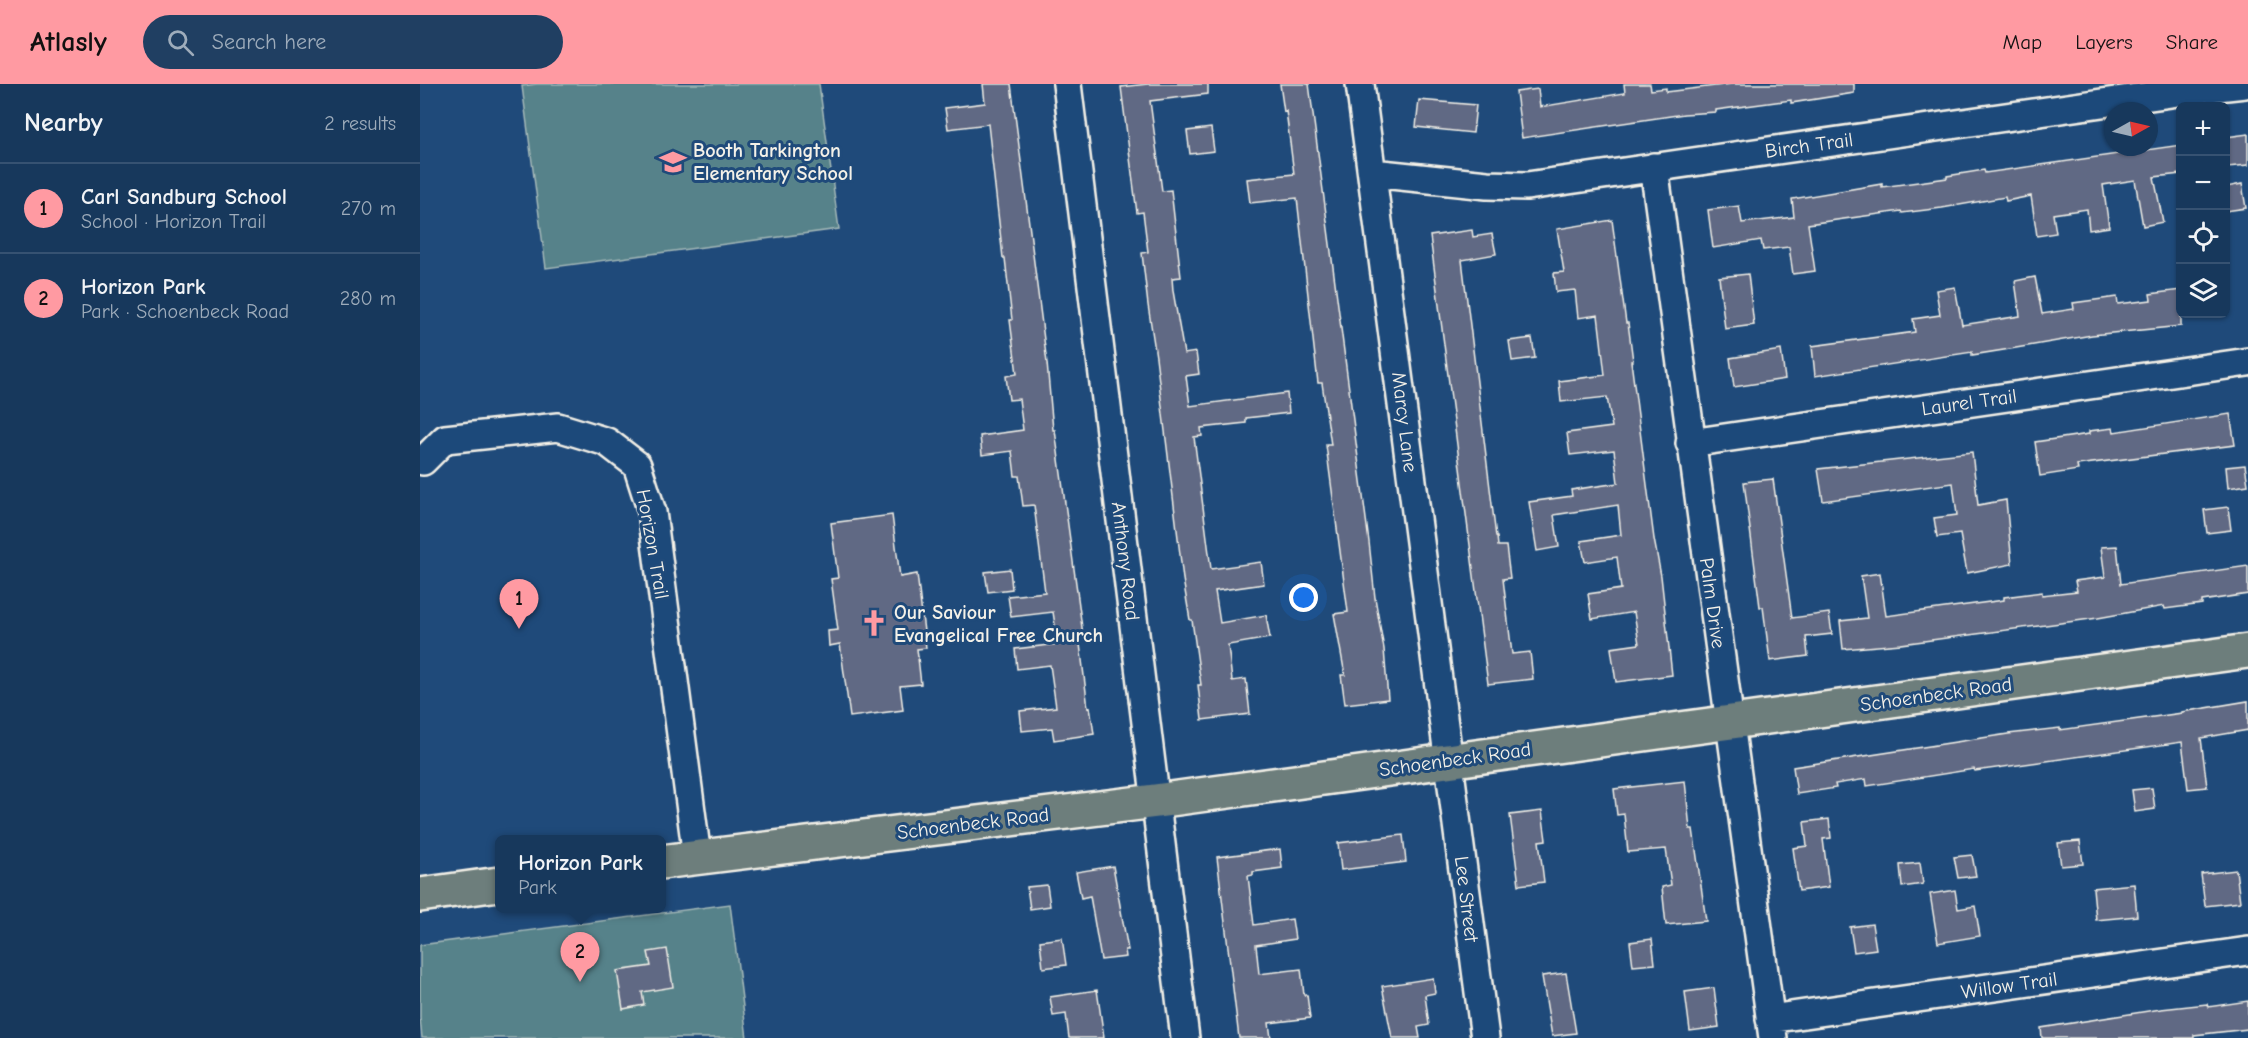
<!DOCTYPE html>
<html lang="en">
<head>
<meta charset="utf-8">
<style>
	body { margin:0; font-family:"Comic Neue",sans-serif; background:#203f62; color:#f1f3f6 }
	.controls { position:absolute; right:18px; top:18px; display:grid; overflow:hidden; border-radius:9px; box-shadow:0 2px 4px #0004 }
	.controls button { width:54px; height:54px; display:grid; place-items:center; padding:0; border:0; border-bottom:2px solid #365272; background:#17385c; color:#f1f3f6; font:30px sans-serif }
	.compass { position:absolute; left:1684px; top:18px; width:54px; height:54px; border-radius:50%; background:#17385c; box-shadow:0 2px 4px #0004; rotate:82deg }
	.you { position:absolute; left:884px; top:514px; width:21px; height:21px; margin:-15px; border:4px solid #fff; border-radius:50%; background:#1a73e8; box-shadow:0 0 0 9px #1a73e833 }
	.badge { display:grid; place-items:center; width:39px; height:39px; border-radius:50%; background:#ff9aa2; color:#111; font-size:20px; font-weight:700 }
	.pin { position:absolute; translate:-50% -50px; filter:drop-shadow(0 2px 3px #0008) }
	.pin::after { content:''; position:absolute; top:32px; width:21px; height:18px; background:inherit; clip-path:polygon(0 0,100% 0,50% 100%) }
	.popup { position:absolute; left:75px; top:751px; width:171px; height:78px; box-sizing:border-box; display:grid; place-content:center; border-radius:9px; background:#17385c; filter:drop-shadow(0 2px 4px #0005); font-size:20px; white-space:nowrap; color:#9eacbb }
	.popup b { font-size:22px; color:#f1f3f6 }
	.popup::after { content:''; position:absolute; left:50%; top:100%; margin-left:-12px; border:12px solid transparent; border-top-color:#17385c }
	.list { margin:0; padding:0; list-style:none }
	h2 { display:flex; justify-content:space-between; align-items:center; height:78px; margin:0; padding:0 24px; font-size:26px }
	h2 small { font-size:20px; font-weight:400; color:#9eacbb }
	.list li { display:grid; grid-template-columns:39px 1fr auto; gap:18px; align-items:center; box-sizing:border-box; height:90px; padding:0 24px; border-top:2px solid #365272 }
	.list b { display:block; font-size:22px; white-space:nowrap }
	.list p { margin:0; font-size:20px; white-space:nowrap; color:#9eacbb }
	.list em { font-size:20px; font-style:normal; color:#9eacbb }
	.icon { flex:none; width:33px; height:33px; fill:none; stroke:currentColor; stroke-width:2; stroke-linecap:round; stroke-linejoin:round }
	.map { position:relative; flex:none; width:1828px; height:954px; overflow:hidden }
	header { display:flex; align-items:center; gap:36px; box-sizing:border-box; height:84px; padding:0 30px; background:#ff9aa2; color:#111 }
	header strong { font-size:28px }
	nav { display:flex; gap:33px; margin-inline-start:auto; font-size:21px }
	.search { width:420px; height:54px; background:#203f62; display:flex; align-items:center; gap:15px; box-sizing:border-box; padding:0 21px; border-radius:33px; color:#9eacbb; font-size:22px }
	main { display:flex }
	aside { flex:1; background:#17385c }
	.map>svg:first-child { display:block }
	.green { fill:#57828a; stroke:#a6bab9; stroke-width:1.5 }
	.building { fill:#616984; stroke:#f4f1e8; stroke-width:1.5 }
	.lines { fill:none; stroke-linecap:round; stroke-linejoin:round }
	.minor-casing { stroke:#f4f1e8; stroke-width:32 }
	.major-casing { stroke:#f4f1e8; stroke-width:38 }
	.minor { stroke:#1f4a7a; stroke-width:27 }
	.major { stroke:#6d7e7c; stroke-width:33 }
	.labels { text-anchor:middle; stroke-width:6; stroke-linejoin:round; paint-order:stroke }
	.street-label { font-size:20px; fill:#f4f1e8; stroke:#1f4a7a }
	.poi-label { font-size:20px; font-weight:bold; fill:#f4f1e8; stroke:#1f4a7a; text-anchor:start }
</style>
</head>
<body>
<header>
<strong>Atlasly</strong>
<div class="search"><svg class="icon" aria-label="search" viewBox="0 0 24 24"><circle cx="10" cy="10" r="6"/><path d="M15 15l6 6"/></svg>Search here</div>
<nav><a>Map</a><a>Layers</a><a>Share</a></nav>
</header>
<main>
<aside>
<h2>Nearby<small>2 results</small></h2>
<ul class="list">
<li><span class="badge">1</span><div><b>Carl Sandburg School</b><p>School · Horizon Trail</p></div><em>270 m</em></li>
<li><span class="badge">2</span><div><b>Horizon Park</b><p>Park · Schoenbeck Road</p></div><em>280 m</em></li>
</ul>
</aside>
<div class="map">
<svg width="1828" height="954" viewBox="0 0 1828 954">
	<rect width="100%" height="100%" fill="#1f4a7a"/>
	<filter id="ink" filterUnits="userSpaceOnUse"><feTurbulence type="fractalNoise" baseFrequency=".0167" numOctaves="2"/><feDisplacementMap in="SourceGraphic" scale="12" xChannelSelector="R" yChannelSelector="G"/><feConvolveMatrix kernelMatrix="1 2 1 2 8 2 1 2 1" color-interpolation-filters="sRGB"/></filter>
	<g filter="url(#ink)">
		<path class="green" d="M117,0H399L419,145L126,184L102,2Z
			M310,820L327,954H2L0,934V861Z"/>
		<path class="building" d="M563,0H591L627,279L633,346H635L663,551L659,552L668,624L670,623L674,650L634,656L632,644L602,647L600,627L636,623L630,581L597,585L595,565L638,560L633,528L591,533L588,512L625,508L614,421L603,422L599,392H595L592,367L562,371L560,352L603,346L599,315L589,316L586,292L597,290L590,236H592L585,174H583L568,40L528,45L525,24L565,19Z
			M728,0H788V10L730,17L742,107L751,106L761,193L752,194L753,207L764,270L776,268L779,290L766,292L770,322L867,309L869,329L826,334V339L781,344L782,352L774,353L791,485L841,478L844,500L795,507L800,539L846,531L850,554L808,561L812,597L826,595L830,630L782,636L778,601H781L772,536H770L763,495L736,273L728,221L722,169L728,168L723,128L717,129L701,3Z
			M860,0H889L949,458L955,514L964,565L968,615L925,620L921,591H925L914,530L928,528L906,361H911L902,299H898L877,114L830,119L827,95L874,90L866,27L864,28Z
			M1204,0H1230L1231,6L1246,4V8L1312,0H1434V9L1371,19V16L1296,26V28L1264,30L1102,54L1096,8L1118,5L1120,23L1205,9Z
			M999,16L1056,21L1053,49L996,43Z
			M791,44L794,67L770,70L767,47Z
			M1828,50V81L1807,83L1806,53Z
			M1761,61V90L1734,93L1743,138L1723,142L1715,96L1683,101L1689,143L1669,146L1667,125L1633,130L1636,149L1617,152L1611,112L1586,117L1585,113L1522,124L1482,129L1481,127L1388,140L1395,187L1373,190L1369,163L1343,166L1341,156L1293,164L1288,126L1319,122L1322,139L1374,133L1372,115L1462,100V103L1527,94V92L1564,86L1565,89Z
			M1822,100L1826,124L1806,127V103Z
			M1192,136L1206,239H1208L1213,277H1211L1234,455L1241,492L1252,591L1196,598L1191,564L1219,560L1214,528L1172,535L1168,510L1201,505L1197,473L1165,478L1161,457L1201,451L1198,421L1134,431L1139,463L1117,467L1109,418L1152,412L1151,406L1198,399L1194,366L1150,371L1147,349L1192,343L1187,313L1141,318L1139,297L1185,291L1178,231L1158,234L1155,206L1136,208L1134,189L1144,188L1137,145Z
			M1052,146L1053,153L1072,150L1076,170L1042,176L1076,453H1077L1078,462H1086L1090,494L1083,495L1092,570L1110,568L1113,595L1068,600L1010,152Z
			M1328,190L1334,241L1305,245L1299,193Z
			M1615,193L1622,230L1654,225L1653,219L1697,213L1698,220L1731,216L1730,210L1761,206V242L1672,251L1590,265L1552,271V268L1395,292L1392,262L1495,248L1493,235L1520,231L1516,206L1535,203L1542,241L1600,232L1595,197Z
			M1112,254L1115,274L1092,277L1089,257Z
			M1361,266L1365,295L1314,303L1310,274Z
			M1810,330L1815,361L1657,381L1658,386L1620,392L1615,358L1669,350V347L1693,344L1694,348Z
			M1552,368L1558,421L1586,416L1592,480L1547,489L1540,450L1517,453L1514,434L1537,431L1533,399L1403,417L1398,385Z
			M1825,381L1828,401L1808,404L1806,383Z
			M1353,395L1372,534L1409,529L1412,550L1386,553L1388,572L1350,577L1343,523H1340L1324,398Z
			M1808,423L1811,446L1787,449L1784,426Z
			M472,431L480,493L497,490L506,564L497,565L501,600L480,602L483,626L430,633L420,560L409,562L408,547L418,546L411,495L418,494L411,439Z
			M1697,462L1701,500L1828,482V510L1782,517V520L1745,525L1744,522L1678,534L1481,560L1423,565L1420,537L1447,534L1441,492L1460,489L1466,532L1584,516V513L1622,508V511L1657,507L1655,497L1685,493L1681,463Z
			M590,485L592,505L568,508L565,488Z
			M1828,617V646L1781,654L1787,703L1768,705L1762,658L1555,687L1554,685L1447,702L1446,695L1415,700L1416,704L1377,710L1373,683L1588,650L1640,644V646L1762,629V628Z
			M1265,697L1270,745H1273L1286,837L1246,841L1242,803L1251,801L1246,765L1208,768L1204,730L1197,731L1194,705Z
			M1732,704L1735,725L1715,728L1712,706Z
			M1122,727L1126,756L1119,757L1124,798L1099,801L1090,731Z
			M1409,735L1411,754L1403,755L1409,803L1379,807L1373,764L1387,762L1384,738Z
			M983,751L986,778L921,786L918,759Z
			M1660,757L1663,780L1641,782L1638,759Z
			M860,765L862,784L833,788V791L828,792L834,841L872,835L875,855L836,861L839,890L881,885L884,911H887L890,934L849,939L851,954H819L797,773Z
			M1552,771L1556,792L1538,794L1534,773Z
			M1500,779L1503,800L1482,803L1480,781Z
			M693,782L708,866H705L706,873L681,876L670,812L661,814L656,788Z
			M1816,786L1820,818L1785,822L1781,790Z
			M1714,800L1717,832L1676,836L1673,804Z
			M627,801L630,822L610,825L607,803Z
			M1535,806L1538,825L1555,822L1560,852L1518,859L1510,810Z
			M1452,840L1456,865L1434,868L1430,843Z
			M642,854L646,881L623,884L620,857Z
			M1232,855L1235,880L1213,882L1210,858Z
			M247,865L253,903L222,908L224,921L203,925L197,887L231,882L228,868Z
			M1146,889L1156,949L1132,952L1122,892Z
			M1013,894L1015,909L1005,911L1009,941L998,943L1000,954H972L962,902Z
			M1294,904L1299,943L1270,947L1265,908Z
			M677,906L684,954H649L646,930L633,932L630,913Z
			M1828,917V945L1774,951V954H1622L1621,944L1741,925L1787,920L1788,923Z"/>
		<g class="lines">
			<defs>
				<path id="minor" d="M647,0L765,954
					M940,0L1065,954
					M1234,83L1353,954
					M952,89L1067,101L1107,102L1779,5L1825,0
					M1270,359L1828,278
					M3,377L25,355L138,343L187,358L217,381L232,428L277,773
					M1350,935L1828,867"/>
				<path id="major" d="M241,778L736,717L1828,567
					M0,811L79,800"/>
			</defs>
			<use href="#minor" class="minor-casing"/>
			<use href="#major" class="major-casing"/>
			<use href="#minor" class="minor"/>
			<use href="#major" class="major"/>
		</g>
	</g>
	<defs>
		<symbol id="school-bare" viewBox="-9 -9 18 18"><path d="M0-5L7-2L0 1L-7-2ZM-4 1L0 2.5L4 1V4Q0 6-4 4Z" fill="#ff9aa2" stroke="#1f4a7a" stroke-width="2.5" paint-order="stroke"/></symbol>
		<symbol id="church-bare" viewBox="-9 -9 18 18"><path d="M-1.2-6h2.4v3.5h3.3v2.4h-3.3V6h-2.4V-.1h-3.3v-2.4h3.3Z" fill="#ff9aa2" stroke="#1f4a7a" stroke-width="2.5" paint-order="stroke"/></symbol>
	</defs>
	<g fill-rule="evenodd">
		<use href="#school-bare" x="234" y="59" width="38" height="38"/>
		<use href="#church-bare" x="435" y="520" width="38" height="38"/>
	</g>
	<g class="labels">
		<g class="street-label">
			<text transform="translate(1389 61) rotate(-8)" y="7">Birch Trail</text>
			<text transform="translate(1549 318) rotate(-8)" y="7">Laurel Trail</text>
			<text transform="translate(985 338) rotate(83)" y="7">Marcy Lane</text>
			<text transform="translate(233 460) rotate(80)" y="7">Horizon Trail</text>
			<text transform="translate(706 477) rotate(83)" y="7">Anthony Road</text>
			<text transform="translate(1293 519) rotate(82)" y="7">Palm Drive</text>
			<text transform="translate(1516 610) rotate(-8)" y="7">Schoenbeck Road</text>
			<text transform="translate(1035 675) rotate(-8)" y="7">Schoenbeck Road</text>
			<text transform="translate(553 739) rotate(-7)" y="7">Schoenbeck Road</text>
			<text transform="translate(1047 815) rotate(83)" y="7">Lee Street</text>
			<text transform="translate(1589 901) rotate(-8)" y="7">Willow Trail</text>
		</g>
		<g class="poi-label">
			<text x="273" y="73">Booth Tarkington<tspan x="273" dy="23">Elementary School</tspan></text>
			<text x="474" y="535">Our Saviour<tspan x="474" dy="23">Evangelical Free Church</tspan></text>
		</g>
	</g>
</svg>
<div class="controls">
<button>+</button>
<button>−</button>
<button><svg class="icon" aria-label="locate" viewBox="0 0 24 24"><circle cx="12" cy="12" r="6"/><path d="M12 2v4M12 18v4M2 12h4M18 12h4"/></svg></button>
<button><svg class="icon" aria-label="layers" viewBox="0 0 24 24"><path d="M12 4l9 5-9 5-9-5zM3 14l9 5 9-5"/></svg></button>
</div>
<svg class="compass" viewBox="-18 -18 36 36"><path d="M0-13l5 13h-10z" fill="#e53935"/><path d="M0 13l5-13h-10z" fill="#9eacbb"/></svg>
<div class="you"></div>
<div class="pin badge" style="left:99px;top:545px">1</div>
<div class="pin badge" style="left:160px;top:898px">2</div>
<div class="popup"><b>Horizon Park</b>Park</div>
</div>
</main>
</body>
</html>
